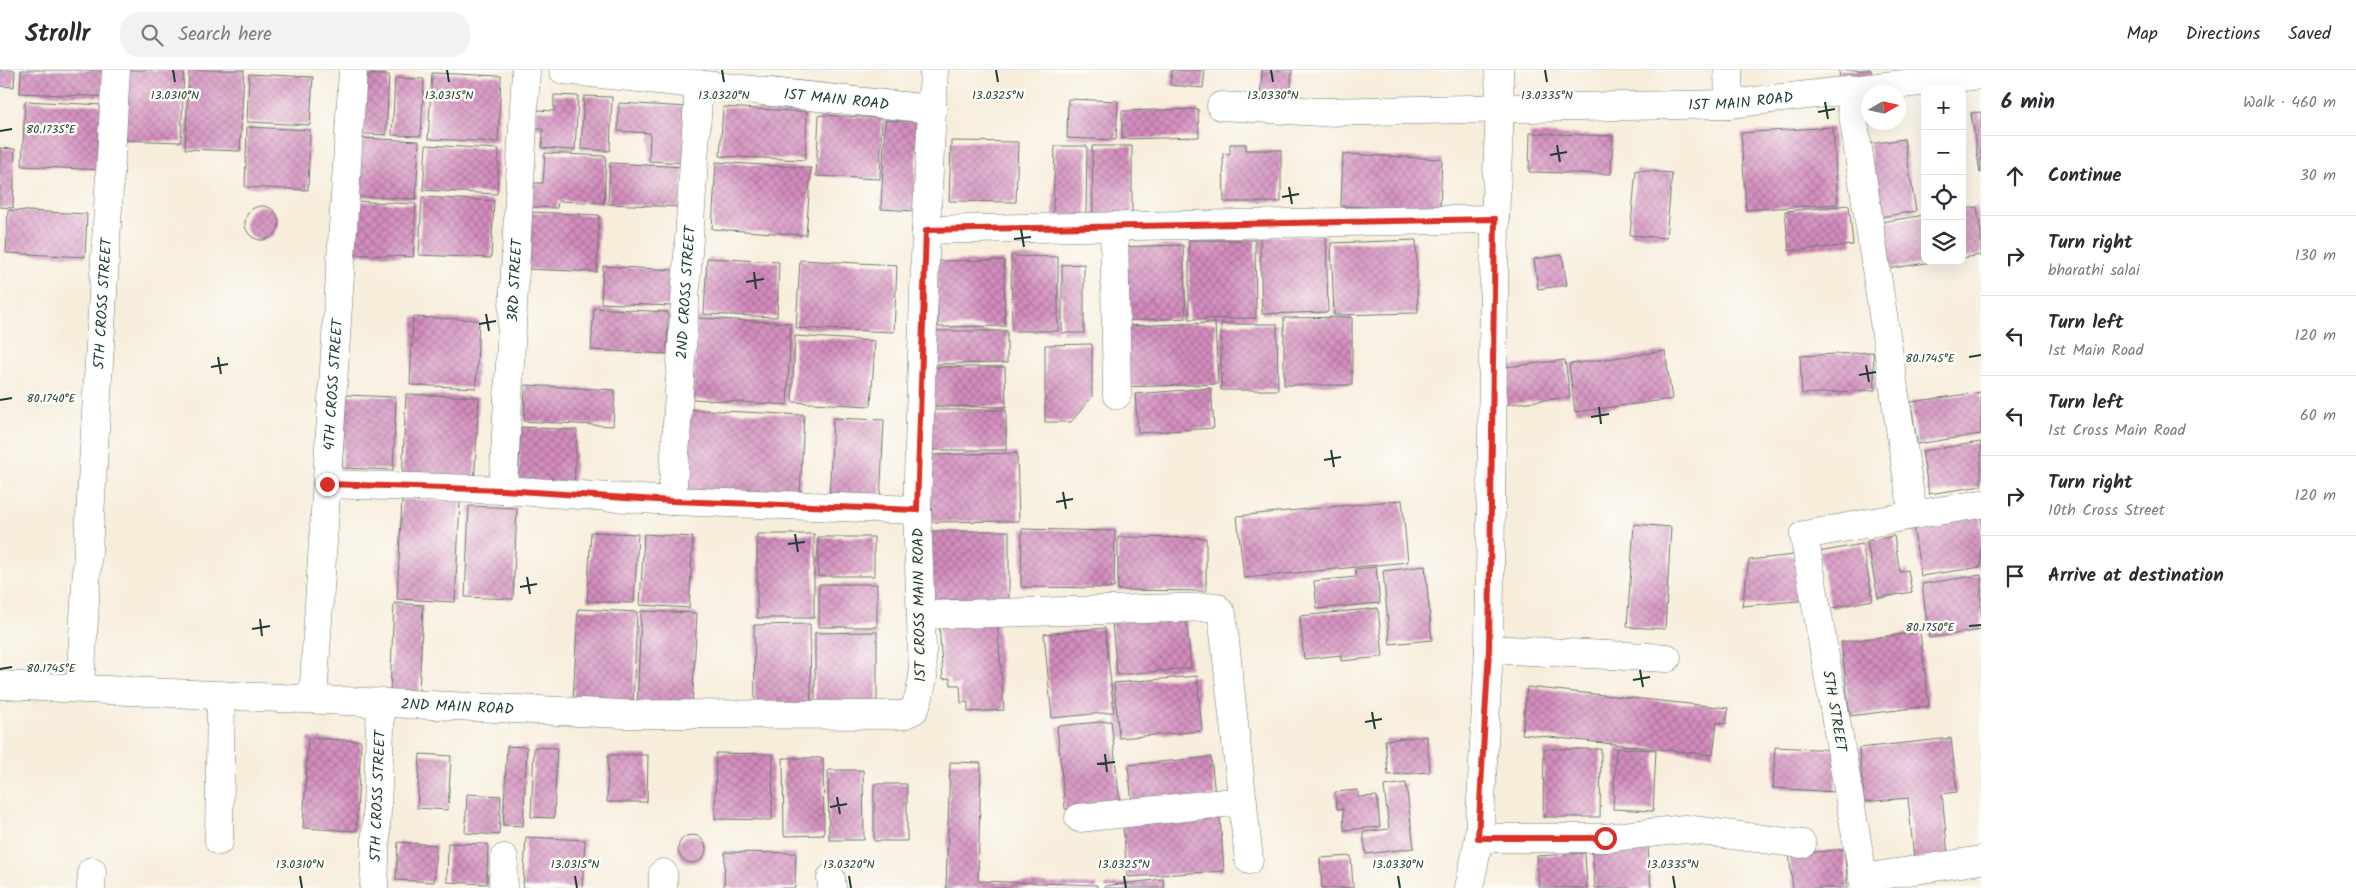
<!DOCTYPE html>
<html lang="en">
<head>
<meta charset="utf-8">
<style>
	body { margin:0; font-family:Kalam,sans-serif; background:#f2f2f3; color:#2b2b33 }
	.controls { position:absolute; right:15px; top:15px; display:grid; overflow:hidden; border-radius:10px; box-shadow:0 5px 20px #0002 }
	.controls button { width:45px; height:45px; display:grid; place-items:center; padding:0; border:0; border-bottom:1px solid #e1e1e2; background:#fff; color:#2b2b33; font:25px sans-serif }
	.compass { position:absolute; left:1861px; top:15px; width:45px; height:45px; border-radius:50%; background:#fff; box-shadow:0 5px 20px #0002; rotate:81deg }
	.stop { position:absolute; width:15px; height:15px; margin:-11px; border:4px solid #d93025; border-radius:50%; background:#fff }
	.stop.end { background:#d93025; border-color:#fff; box-shadow:0 1px 5px #0008 }
	.list { margin:0; padding:0; list-style:none }
	h2 { display:flex; justify-content:space-between; align-items:center; height:65px; margin:0; padding:0 20px; font-size:21px }
	h2 small { font-size:16px; font-weight:400; color:#7c7c81 }
	.list li { display:grid; grid-template-columns:32px 1fr auto; gap:15px; align-items:center; box-sizing:border-box; height:80px; padding:0 20px; border-top:1px solid #e1e1e2 }
	.list b { display:block; font-size:19px; white-space:nowrap }
	.list p { margin:0; font-size:16px; white-space:nowrap; color:#7c7c81 }
	.list em { font-size:16px; font-style:normal; color:#7c7c81 }
	.icon { flex:none; width:28px; height:28px; fill:none; stroke:currentColor; stroke-width:2; stroke-linecap:round; stroke-linejoin:round }
	.map { position:relative; flex:none; width:1981px; height:818px; overflow:hidden }
	header { display:flex; align-items:center; gap:30px; box-sizing:border-box; height:70px; padding:0 25px; background:#fff; border-bottom:1px solid #e1e1e2 }
	header strong { font-size:24px }
	nav { display:flex; gap:28px; margin-inline-start:auto; font-size:18px }
	.search { width:350px; height:45px; background:#f2f2f3; display:flex; align-items:center; gap:12px; box-sizing:border-box; padding:0 18px; border-radius:20px; color:#7c7c81; font-size:19px }
	main { display:flex }
	aside { flex:1; background:#fff }
	.map>svg:first-child { display:block }
	.building { fill:url(#building-cross-hatch) }
	.lines { fill:none; stroke-linecap:round; stroke-linejoin:round }
	.minor-casing { stroke:#6b7b6e; stroke-width:29 }
	.minor { stroke:#fff; stroke-width:28 }
	.route { stroke:#d93025; stroke-width:6 }
	.ticks { fill:none; stroke:#1f3d34; stroke-width:2 }
	.labels { text-anchor:middle; stroke-width:5; stroke-linejoin:round; paint-order:stroke }
	.street-label { font-size:15px; fill:#1f3d34; stroke:#fdfcf7 }
	.ticks-label { font-size:12px; text-anchor:middle; fill:#1f3d34; stroke:#fdfcf7; stroke-width:5; stroke-linejoin:round; paint-order:stroke }
</style>
</head>
<body>
<header>
<strong>Strollr</strong>
<div class="search"><svg class="icon" aria-label="search" viewBox="0 0 24 24"><circle cx="10" cy="10" r="6"/><path d="M15 15l6 6"/></svg>Search here</div>
<nav><a>Map</a><a>Directions</a><a>Saved</a></nav>
</header>
<main>
<div class="map">
<svg width="1981" height="818" viewBox="0 0 1981 818">
	<defs>
		<pattern id="building-cross-hatch" width="8" height="8" patternUnits="userSpaceOnUse" patternTransform="scale(1.25)"><rect width="8" height="8" fill="#d48cbe"/><path d="M0 0l8 8M0 8l8-8" fill="none" stroke="#ab749b"/></pattern>
	</defs>
	<rect width="100%" height="100%" fill="#fdfcf7"/>
	<filter id="ink" filterUnits="userSpaceOnUse"><feTurbulence type="fractalNoise" baseFrequency=".02" numOctaves="2"/><feDisplacementMap in="SourceGraphic" scale="10" xChannelSelector="R" yChannelSelector="G"/><feConvolveMatrix kernelMatrix="1 2 1 2 8 2 1 2 1" color-interpolation-filters="sRGB"/></filter>
	<filter id="wash" filterUnits="userSpaceOnUse"><feTurbulence type="fractalNoise" baseFrequency=".0096" numOctaves="4" result="noise"/><feDisplacementMap in="SourceGraphic" scale="20" xChannelSelector="R" yChannelSelector="G"/><feGaussianBlur stdDeviation="1.12" result="paint"/><feColorMatrix in="noise" values="0 0 0 0 0 0 0 0 0 0 0 0 0 0 0 0 0 1.4 0 .05"/><feComposite in="paint" operator="in"/></filter>
	<g filter="url(#wash)">
		<rect width="100%" height="100%" fill="#f7eddb"/>
		<g id="blocks">
			<path class="building" d="M0,0H15L14,17L0,16Z
				M21,0H112L111,27L20,23Z
				M123,0H184L181,72L120,70Z
				M189,0H244L240,81L185,79Z
				M1172,0H1205L1203,18L1170,15Z
				M1262,0H1292L1290,33L1260,31Z
				M1839,0H1871L1872,8L1840,11Z
				M432,3L501,6L498,72L428,69Z
				M249,4L313,7L310,55L247,52Z
				M354,4L389,5L386,65L352,63Z
				M395,8L424,9L421,66L392,65Z
				M554,25L578,26L575,80L542,78L543,59H536V40L554,41Z
				M584,26L612,27L610,81L581,79Z
				M1068,29L1118,31L1116,70L1067,68Z
				M25,31L104,35L102,100L22,96Z
				M619,33L688,37L686,93L649,91L650,63L618,61Z
				M723,37L807,42L805,90L720,86Z
				M1198,39L1199,67L1122,69V41Z
				M1981,42V103H1980L1971,43Z
				M819,45L882,48L880,109L816,106Z
				M885,50L918,52L914,141L881,139Z
				M247,57L310,60L308,120L245,117Z
				M1833,57L1838,134L1746,140L1741,63Z
				M1530,63L1613,66L1611,104L1529,102Z
				M360,68L419,71L416,129L347,126Z
				M1904,69L1916,141L1880,147L1869,74Z
				M951,71L1018,72L1016,132L949,131Z
				M1230,74H1246V80H1281V132H1224L1223,83L1230,84Z
				M426,75L499,79L497,124L423,120Z
				M1055,76H1087L1086,146L1053,145Z
				M1092,76H1132V145L1093,146Z
				M0,78L15,79L13,138L0,137Z
				M545,83L606,86L604,133L558,131L557,138L531,137L533,113H543Z
				M1343,84L1442,89L1440,140L1341,136Z
				M716,92L811,98L806,165L712,159Z
				M610,93L683,97L681,137L608,134Z
				M1636,100L1672,103L1666,168L1630,165Z
				M422,127L494,131L491,188L419,185Z
				M350,131L416,134L413,187L347,184Z
				M1849,135L1853,175L1789,181L1785,141Z
				M245 153a17 17 0 1 1 34 0a17 17 0 1 1-34 0Z
				M1977,137L1981,164V185L1962,188V139Z
				M8,140L87,144L85,187L6,183Z
				M530,142L599,145L597,202L527,199Z
				M1925,145V191L1932,192L1887,199L1881,152Z
				M1326,165L1328,242L1262,244L1260,167Z
				M1189,170H1255L1256,248L1189,249Z
				M1416,170L1418,243L1334,245L1331,173Z
				M1183,175L1186,248L1120,251L1116,177Z
				M1562,185L1567,215L1538,219L1534,189Z
				M1011,186L1058,187V261H1012Z
				M707,188L779,192L777,247L704,244Z
				M800,190L897,195L894,262L796,258Z
				M1004,190L1005,256L938,257L937,191Z
				M1084,194V263H1062V195Z
				M603,196L674,200L672,236L601,233Z
				M594,238L668,242L667,284L591,280Z
				M413,247L479,250L476,318L410,315Z
				M1352,247V315H1284V248Z
				M697,248L791,253L787,335L693,329Z
				M1215,253L1218,314L1122,317L1120,256Z
				M1221,254H1277L1278,320H1221Z
				M933,261H1007V293L933,294Z
				M795,266L875,271L871,336L792,332Z
				M1092,274V327L1071,352H1045V275Z
				M1665,281L1672,329L1575,342L1569,294Z
				M1873,282L1875,320L1802,324L1800,286Z
				M1565,290L1570,327L1502,335L1497,298Z
				M931,297H1005L1006,337L931,336Z
				M525,315L615,320L613,356L524,351Z
				M1211,318L1214,358L1138,363L1135,324Z
				M1981,322V364L1917,374L1911,332Z
				M406,324L479,327L474,415L402,412Z
				M346,325L396,327L393,400L342,398Z
				M683,339L804,345L800,427L679,421Z
				M927,340H1006V380H927Z
				M833,348L884,350L880,433L829,430Z
				M521,357L577,360L574,417L518,414Z
				M1981,372V416L1929,424L1922,381Z
				M1017,383L1019,451L928,452L926,385Z
				M402,429L460,432L455,532L397,529Z
				M1402,430L1408,492L1244,508L1237,446Z
				M469,436L517,438L513,529L465,527Z
				M1981,445V497L1921,506L1913,455Z
				M1634,454L1671,457L1665,559L1627,557Z
				M1022,459L1115,461L1114,518L1021,517Z
				M930,461H1009V530H930Z
				M591,462L638,464L634,533L587,531Z
				M644,464L693,467L689,538L640,535Z
				M757,464H814V548H757Z
				M1894,466L1900,502L1908,500L1912,522L1878,528L1867,471Z
				M818,467H874V506H818Z
				M1118,467L1206,468V521L1118,520Z
				M1862,474L1873,530L1831,538L1819,482Z
				M1802,484L1809,530L1742,536L1749,490Z
				M1425,496L1432,570L1390,574L1383,501Z
				M1376,497L1380,533L1317,539L1314,511L1356,507L1355,499Z
				M1981,505V560L1929,568L1922,514Z
				M819,514H877V557H819Z
				M394,533L423,535L419,624L390,622Z
				M1378,538L1383,587L1341,591V585L1304,589L1300,546Z
				M578,539L637,542L633,634L573,631Z
				M641,541L697,543L692,640L637,638Z
				M1186,545L1191,598L1117,605L1112,552Z
				M997,550L1004,640L968,642V632L961,633L960,615H951L950,608L943,609L939,554Z
				M810,554L811,638L755,637L754,555Z
				M1105,558L1114,642L1052,648L1044,564Z
				M877,562V636H815V563Z
				M1920,562L1929,636L1850,646L1841,572Z
				M1197,606L1202,661L1119,668L1114,613Z
				M1527,617L1728,638L1726,654L1717,652L1713,685L1522,664Z
				M1111,651L1120,734L1065,739L1057,656Z
				M1427,666L1430,702L1388,705L1385,670Z
				M308,668L361,671L356,761L303,758Z
				M1951,668L1957,722L1942,724L1948,785L1914,789L1908,728L1864,732L1859,678Z
				M507,676L527,677L523,756L503,755Z
				M534,677L557,678L554,748L531,747Z
				M1775,677L1837,680L1835,722L1773,718Z
				M1616,678L1656,680L1653,741L1613,739Z
				M1544,679H1601L1600,747H1543Z
				M716,683L773,684L772,750L715,749Z
				M420,684L451,686L448,740L417,738Z
				M608,685H648L647,732H607Z
				M1211,687L1215,726L1132,734L1128,695Z
				M783,688H823L824,765L784,766Z
				M950,692L981,693L978,811L1097,815V818H946Z
				M828,700H863L864,770H829Z
				M1406,713L1414,778L1366,784L1363,762L1389,759L1384,716Z
				M874,714H907V771H874Z
				M1358,720V727L1377,726L1380,757L1344,760L1343,739H1337L1335,722Z
				M467,724L501,726L499,765L465,763Z
				M1220,748L1224,801L1127,807L1123,754Z
				M678 779a14 14 0 1 1 28 0a14 14 0 1 1-28 0Z
				M526,767L585,770L582,818H523Z
				M398,772L436,775L434,812L396,810Z
				M448,773L488,774L487,814L447,812Z
				M1648,777L1651,818H1595L1592,780Z
				M1844,779L1848,818H1793L1789,785Z
				M725,782L796,783L795,818H724Z
				M1585,783L1587,818H1539L1537,786Z
				M1351,786L1353,818H1322L1320,788Z
				M1163,809L1164,818H1105V816Z"/>
		</g>
	</g>
	<g filter="url(#ink)">
		<use href="#blocks" fill-opacity="0" stroke="#6b7b6e" stroke-width="1"/>
		<g class="lines">
			<defs>
				<g id="minor">
					<path id="s1" d="M563,0L931,39"/>
					<path d="M1728,0L1729,34"/>
					<path d="M1849,19L1913,445L1981,434"/>
					<path id="s2" d="M1221,36L1320,42L1729,34L1981,5"/>
					<path d="M1114,156L1117,325"/>
					<path d="M926,160L1495,149"/>
					<path d="M327,414L503,420L672,431L917,440"/>
					<path id="s3" d="M503,420L526,0"/>
					<path id="s4" d="M672,431L699,14"/>
					<path d="M921,545L1216,537L1222,544L1249,790"/>
					<path d="M1489,579L1667,588"/>
					<path id="s5" d="M0,615L623,644L903,645L914,640L919,627L923,607L917,440L926,160L934,0"/>
					<path id="s6" d="M80,618L116,0"/>
					<path id="s7" d="M313,629L353,0"/>
					<path d="M1079,748L1243,731"/>
					<path d="M1479,768H1605L1685,759L1802,774"/>
					<path d="M219,771L221,625"/>
					<path d="M831,808L832,818"/>
					<path d="M1863,808L1981,790"/>
					<path d="M91,818L92,801"/>
					<path id="s8" d="M374,818L381,632"/>
					<path d="M503,818L504,788"/>
					<path d="M663,818V803"/>
					<path d="M1469,818L1479,768L1489,579L1495,149L1500,37L1499,0"/>
					<path d="M1865,818L1804,465L1913,445"/>
				</g>
			</defs>
			<use href="#minor" class="minor-casing"/>
			<use href="#minor" class="minor"/>
		</g>
	</g>
	<g class="lines" filter="url(#ink)">
		<path class="route" d="M327,414L503,420L672,431L917,440L926,160L1495,149L1489,579L1478,768H1605"/>
	</g>
	<path class="ticks" d="M173,0L175,12M447,0L449,12M722,0L724,12M996,0L998,12M1271,0L1273,12M1545,0L1547,12M1825,32L1828,49M1818,42L1835,39M0,61L12,59M1557,75L1560,92M1550,85L1567,82M1289,117L1292,134M1282,127L1299,124M1021,159L1024,177M1014,169L1031,167M754,202L756,219M746,212L764,209M486,244L489,261M479,254L496,251M218,287L221,304M1969,287L1981,285M1866,295L1869,312M211,297L228,294M1859,305L1876,302M0,330L12,328M1599,337L1601,354M1591,347L1609,344M1331,380L1334,397M1324,390L1341,387M1063,422L1066,439M1056,432L1073,429M795,464L798,482M788,474L805,472M527,507L530,524M520,517L537,514M260,549L262,566M1969,556L1981,555M252,559L270,556M0,599L12,597M1640,600L1643,617M1633,610L1650,607M1372,642L1375,659M1365,652L1382,649M1105,684L1107,702M1097,694L1115,692M837,727L840,744M830,737L847,734M300,806L302,818M575,806L577,818M849,806L851,818M1124,806L1126,818M1398,806L1400,818M1673,806L1675,818"/>
	<g class="labels">
		<g class="street-label">
			<text dy="5" stroke="none"><textPath href="#s1" startOffset="275">1ST MAIN ROAD</textPath></text>
			<text dy="5" stroke="none"><textPath href="#s2" startOffset="520">1ST MAIN ROAD</textPath></text>
			<text dy="5" stroke="none"><textPath href="#s3" startOffset="210">3RD STREET</textPath></text>
			<text dy="5" stroke="none"><textPath href="#s4" startOffset="209">2ND CROSS STREET</textPath></text>
			<text dy="5" stroke="none"><textPath href="#s6" startOffset="385">5TH CROSS STREET</textPath></text>
			<text dy="5" stroke="none"><textPath href="#s7" startOffset="315">4TH CROSS STREET</textPath></text>
			<text transform="translate(919 535) rotate(-91)" y="5">1ST CROSS MAIN ROAD</text>
			<text dy="5" stroke="none"><textPath href="#s5" startOffset="458">2ND MAIN ROAD</textPath></text>
			<text transform="translate(1835 641) rotate(80)" y="5">5TH STREET</text>
			<text dy="5" stroke="none"><textPath href="#s8" startOffset="92">5TH CROSS STREET</textPath></text>
		</g>
	</g>
	<g class="ticks-label">
		<text x="175" y="29">13.0310°N</text>
		<text x="449" y="29">13.0315°N</text>
		<text x="724" y="29">13.0320°N</text>
		<text x="998" y="29">13.0325°N</text>
		<text x="1273" y="29">13.0330°N</text>
		<text x="1547" y="29">13.0335°N</text>
		<text x="51" y="63">80.1735°E</text>
		<text x="1930" y="292">80.1745°E</text>
		<text x="51" y="332">80.1740°E</text>
		<text x="1930" y="561">80.1750°E</text>
		<text x="51" y="602">80.1745°E</text>
		<text x="300" y="798">13.0310°N</text>
		<text x="575" y="798">13.0315°N</text>
		<text x="849" y="798">13.0320°N</text>
		<text x="1124" y="798">13.0325°N</text>
		<text x="1398" y="798">13.0330°N</text>
		<text x="1673" y="798">13.0335°N</text>
	</g>
</svg>
<div class="controls">
<button>+</button>
<button>−</button>
<button><svg class="icon" aria-label="locate" viewBox="0 0 24 24"><circle cx="12" cy="12" r="6"/><path d="M12 2v4M12 18v4M2 12h4M18 12h4"/></svg></button>
<button><svg class="icon" aria-label="layers" viewBox="0 0 24 24"><path d="M12 4l9 5-9 5-9-5zM3 14l9 5 9-5"/></svg></button>
</div>
<svg class="compass" viewBox="-18 -18 36 36"><path d="M0-13l5 13h-10z" fill="#e53935"/><path d="M0 13l5-13h-10z" fill="#7c7c81"/></svg>
<div class="stop" style="left:1605px;top:768px"></div>
<div class="stop end" style="left:327px;top:414px"></div>
</div>
<aside>
<h2>6 min<small>Walk · 460 m</small></h2>
<ul class="list">
<li><svg class="icon" aria-label="ahead" viewBox="0 0 24 24"><path d="M12 20V5M6 11l6-6 6 6"/></svg><div><b>Continue</b></div><em>30 m</em></li>
<li><svg class="icon" aria-label="right" viewBox="0 0 24 24"><path d="M7 20v-9h11M14 6l5 5-5 5"/></svg><div><b>Turn right</b><p>bharathi salai</p></div><em>130 m</em></li>
<li><svg class="icon" aria-label="left" viewBox="0 0 24 24"><path d="M17 20v-9H6M10 6l-5 5 5 5"/></svg><div><b>Turn left</b><p>1st Main Road</p></div><em>120 m</em></li>
<li><svg class="icon" aria-label="left" viewBox="0 0 24 24"><path d="M17 20v-9H6M10 6l-5 5 5 5"/></svg><div><b>Turn left</b><p>1st Cross Main Road</p></div><em>60 m</em></li>
<li><svg class="icon" aria-label="right" viewBox="0 0 24 24"><path d="M7 20v-9h11M14 6l5 5-5 5"/></svg><div><b>Turn right</b><p>10th Cross Street</p></div><em>120 m</em></li>
<li><svg class="icon" aria-label="arrive" viewBox="0 0 24 24"><path d="M6 21V4h12l-3 4 3 4H6"/></svg><div><b>Arrive at destination</b></div></li>
</ul>
</aside>
</main>
</body>
</html>
